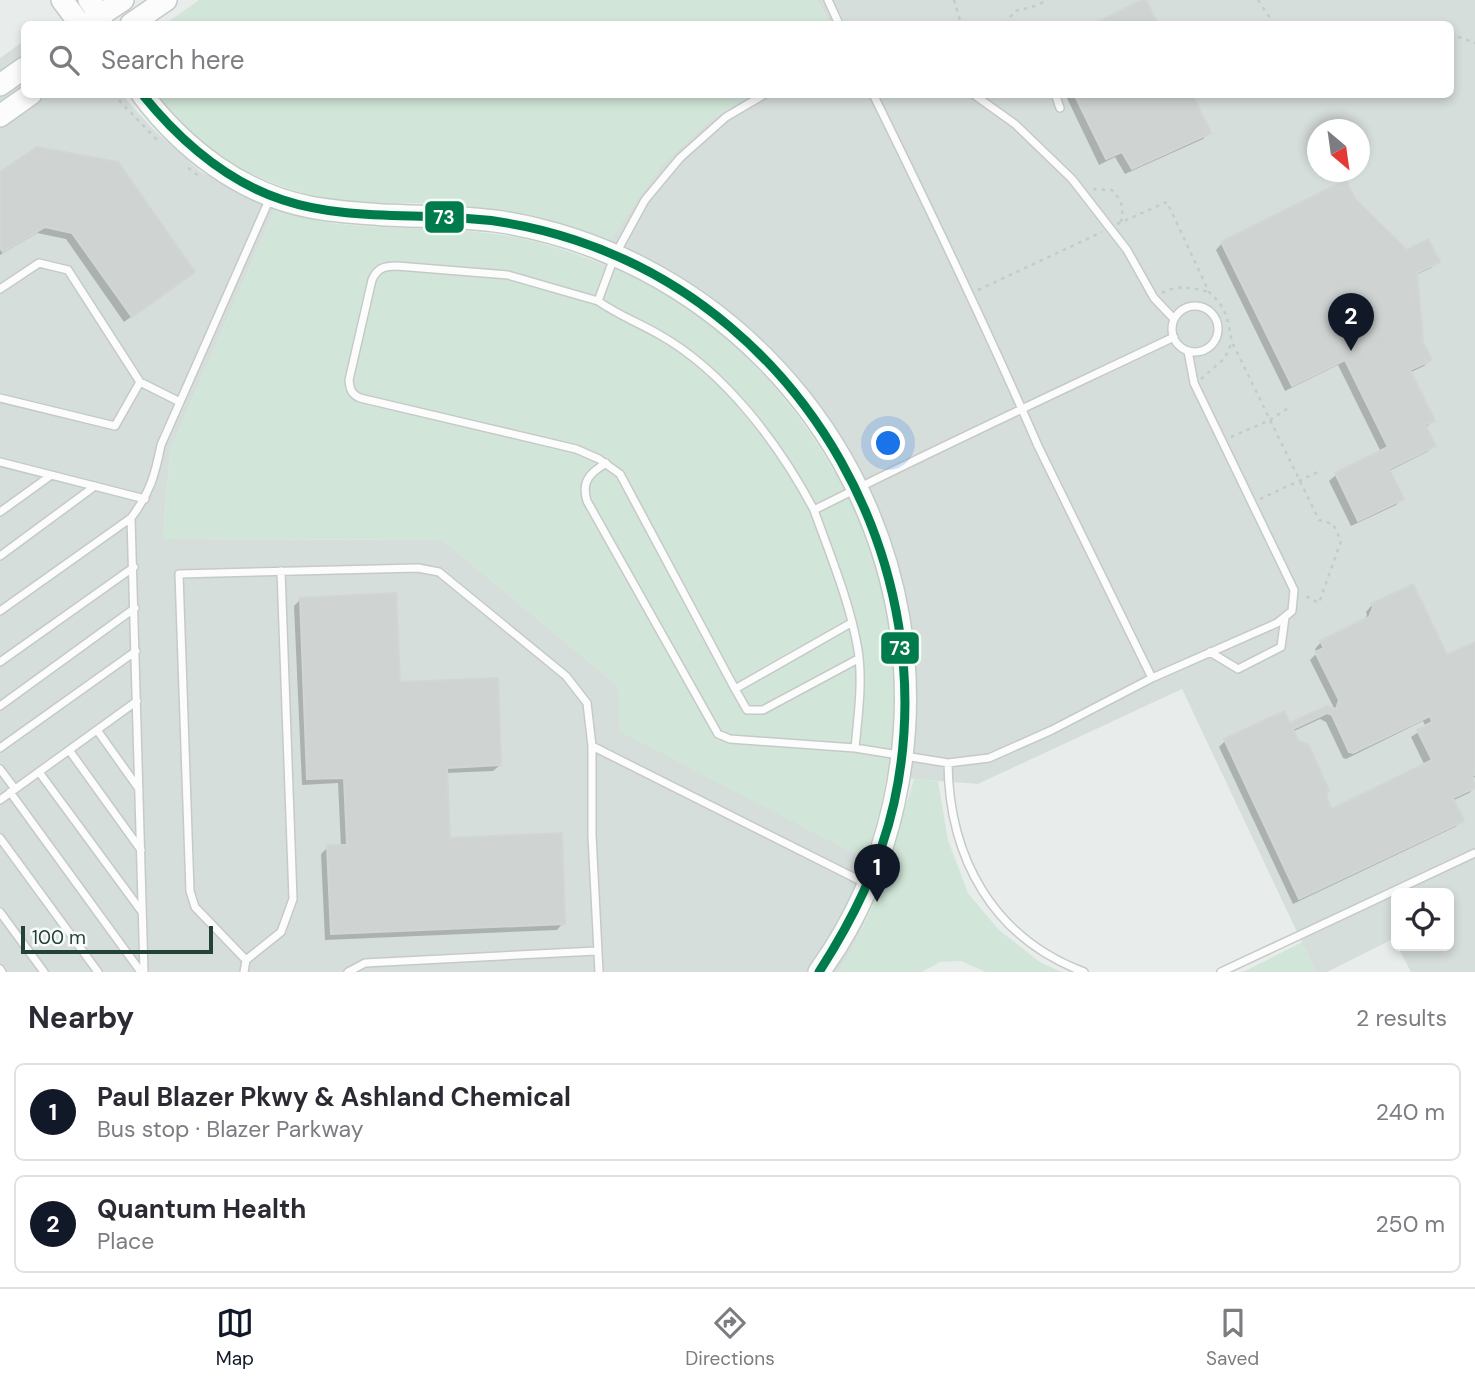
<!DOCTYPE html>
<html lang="en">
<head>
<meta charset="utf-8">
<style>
	body { margin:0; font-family:"DM Sans",sans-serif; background:#f2f2f3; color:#2b2b33 }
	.controls { position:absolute; right:21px; bottom:21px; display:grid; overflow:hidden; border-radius:10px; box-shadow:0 4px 10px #0003 }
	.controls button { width:63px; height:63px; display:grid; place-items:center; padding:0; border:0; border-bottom:2px solid #e1e1e2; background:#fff; color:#2b2b33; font:35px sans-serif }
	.compass { position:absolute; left:1307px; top:119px; width:63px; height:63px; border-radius:50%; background:#fff; box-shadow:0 4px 10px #0003; rotate:151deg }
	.scale { position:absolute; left:21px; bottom:18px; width:192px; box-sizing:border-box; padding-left:7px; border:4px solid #24423a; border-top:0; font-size:19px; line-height:24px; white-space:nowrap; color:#24423a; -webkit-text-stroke:5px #f7fbf9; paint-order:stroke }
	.you { position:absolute; left:889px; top:444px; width:24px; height:24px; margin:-18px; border:5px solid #fff; border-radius:50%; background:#1a73e8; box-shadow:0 0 0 10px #1a73e833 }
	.badge { display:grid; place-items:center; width:46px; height:46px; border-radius:50%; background:#111827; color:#fff; font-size:23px; font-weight:700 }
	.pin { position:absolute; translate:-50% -58px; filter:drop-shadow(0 2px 4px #0008) }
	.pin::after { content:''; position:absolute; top:37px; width:24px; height:21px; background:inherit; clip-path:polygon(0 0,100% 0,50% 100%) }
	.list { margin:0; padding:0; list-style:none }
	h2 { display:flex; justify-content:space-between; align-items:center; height:91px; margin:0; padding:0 28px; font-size:30px }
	h2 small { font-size:23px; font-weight:400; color:#7c7c81 }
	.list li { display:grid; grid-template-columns:46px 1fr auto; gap:21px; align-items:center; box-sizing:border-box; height:98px; margin:0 14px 14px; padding:0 14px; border:2px solid #e1e1e2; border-radius:10px }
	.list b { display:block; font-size:26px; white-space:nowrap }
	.list p { margin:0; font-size:23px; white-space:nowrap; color:#7c7c81 }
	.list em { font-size:23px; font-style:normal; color:#7c7c81 }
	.icon { flex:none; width:38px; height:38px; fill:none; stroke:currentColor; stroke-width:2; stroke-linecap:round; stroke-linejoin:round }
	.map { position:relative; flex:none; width:1475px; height:972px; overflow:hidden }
	.search { position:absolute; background:#fff; box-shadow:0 4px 10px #0003; left:21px; right:21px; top:21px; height:77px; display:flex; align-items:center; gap:18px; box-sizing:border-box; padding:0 24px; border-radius:10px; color:#7c7c81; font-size:26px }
	.sheet { height:315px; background:#fff }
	nav { display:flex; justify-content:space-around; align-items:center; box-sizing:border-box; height:98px; border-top:2px solid #e1e1e2; background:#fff; font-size:19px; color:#7c7c81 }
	nav a { display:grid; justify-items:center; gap:4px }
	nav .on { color:#111827 }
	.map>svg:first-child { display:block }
	.built { fill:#d6dedb; fill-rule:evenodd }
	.green { fill:#d1e6d8 }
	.shadow { fill:#0003; fill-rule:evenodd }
	.building { fill:#cfd4d2; stroke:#d1d6d4; stroke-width:2; fill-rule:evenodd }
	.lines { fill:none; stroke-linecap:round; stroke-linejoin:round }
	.lane-casing { stroke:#c5cac8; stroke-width:10 }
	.secondary-casing { stroke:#c3cbc8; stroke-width:24 }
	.path { stroke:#c3ccca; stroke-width:2.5; stroke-dasharray:3.5 5; stroke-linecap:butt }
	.lane { stroke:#fcfcfc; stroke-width:7 }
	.secondary { stroke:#fcfcfc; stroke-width:21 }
	.bus-1-casing { stroke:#f7fbf9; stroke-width:14 }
	.bus-1 { stroke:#007b4b; stroke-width:9 }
	.line-badge { stroke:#f7fbf9; stroke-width:2.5 }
	.badge-label { font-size:19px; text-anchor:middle; font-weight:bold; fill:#fff }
</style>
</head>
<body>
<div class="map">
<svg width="1475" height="972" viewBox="0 0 1475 972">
	<rect width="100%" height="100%" fill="#e8edeb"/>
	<path class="built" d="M817,0H1475V972H1411L1397,946H1449V893H1396V943L1393,939L1327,972H1316L1182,689L978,784L887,777L894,699L889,636L832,465L801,418L755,364L713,326L651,286L594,260L664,162L709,121L750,95L1450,94V24H830ZM1318,130H1360V172H1318Z
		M24,41V94L122,95L153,129L201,172L275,209L170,451L163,539L443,540L618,686L866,860L888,867L853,949L838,972H0V58Z"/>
	<path class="green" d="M199,0H817L830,24H165Z
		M158,95H750L709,121L664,162L610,240C559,224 512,211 459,205C419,201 377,206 336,200C265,189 201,154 158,95Z
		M275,209C293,213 313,221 331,223C399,231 470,225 537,242C599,259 661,286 712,326C736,344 757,367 776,389C852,478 893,580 894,699C894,753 882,807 866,860L619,731L618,686L443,540L163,539L170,451Z
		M914,779L938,781L948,840L968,893L999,930L1040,962L1062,972H986L961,961L940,962L922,972H838C876,914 894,845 914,779Z
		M1302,942L1316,972H1242L1251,968Z"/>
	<path class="shadow" d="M1144,1L1156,24H1098Z
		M1065,94H1190L1209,132L1203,139L1125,174L1115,157L1099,165Z
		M0,174L193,272L124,322L66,239L37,233L0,255Z
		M1354,200L1406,252L1437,261L1431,268L1416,275L1422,342L1430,359L1424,366L1409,373L1433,421L1425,428L1434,446L1427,452L1389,471L1402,498L1396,505L1351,526L1329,481L1336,475L1381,452L1338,365L1285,391L1216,250L1222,243Z
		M301,599L398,684L500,765L493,771L445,773L448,840L563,923L557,930L325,940L321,854L328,847H341L338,783L302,785L294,606Z
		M1372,605L1446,657L1475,643V777L1472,778L1475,787L1469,793L1452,801L1462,821L1455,827L1293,904L1219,747L1225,741L1289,725L1335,710L1310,660L1317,653L1315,649L1321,642L1364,621L1367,615L1366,612ZM1320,719L1326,722L1343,758L1346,759L1423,721L1426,727L1411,737L1425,766L1332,812L1292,732Z"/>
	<path class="building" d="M1142,0H1146L1158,24H1094Z
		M1074,94H1192L1211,133L1132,169L1122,152L1106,159Z
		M37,147L118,162L195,272L132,317L72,233L45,227L3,252L0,248V172Z
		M1346,180L1355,199L1407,250L1428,239L1440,262L1417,273L1423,342L1432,360L1410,370L1435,421L1425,425L1436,446L1389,469L1404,499L1358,521L1335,473L1388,447L1345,360L1292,386L1221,242Z
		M1413,584L1447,655L1475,642V775L1472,776L1475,788L1453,798L1464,821L1299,899L1224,739L1284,711L1290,723L1327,706L1336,709L1339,700L1315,652L1324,648L1320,641L1369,617L1373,607L1371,604ZM1327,713L1332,715L1349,752L1353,753L1430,716L1432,722L1417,730L1432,760L1332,809L1326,797L1329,790L1308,744L1299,741L1293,729Z
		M396,593L400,682L498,678L501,765L447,768L450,838L562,833L565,924L331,934L327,845H347L344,778L307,779L300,598Z"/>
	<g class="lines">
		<defs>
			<path id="lane" d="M828,0L839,24
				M765,94L726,117L680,158L645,200L615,255L598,301C618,315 639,323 660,335C725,372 779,444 814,510
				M873,94C930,210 987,328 1038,446L1152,678L1052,730L989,758L948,763L855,748C858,716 863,682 858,650C850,602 830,555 814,510C933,450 1054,394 1174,337
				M973,94L1015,124L1072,179L1127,250L1154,298L1174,319
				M1055,94L1060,108
				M0,289L39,263L68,270L140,382
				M598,301L508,275L397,266C384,266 377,268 372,280L349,380C350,389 351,394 360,398L576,449L599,459L620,474L735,689L851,623
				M1172 329a23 23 0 1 1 46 0a23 23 0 1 1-46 0Z
				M0,398L115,426L140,382L180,402
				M0,462L145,499
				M606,463C590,473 581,481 587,501L718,734L730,739L855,748
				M0,512L50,476
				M0,556L95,486
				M0,611L131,518
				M1210,652L1238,669L1281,647L1285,617
				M0,662L134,567
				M1152,678L1277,623L1292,611L1294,590L1194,383L1188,351
				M735,689L747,710H763L858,659
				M0,706L135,608
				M97,730L139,789
				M592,746V835L599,972
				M0,748L136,651
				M69,750L141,850
				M948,763C949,858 993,938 1084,972
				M0,769L15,789
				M39,772L142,912
				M10,792L141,972
				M0,800L137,701
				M0,838L98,972
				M0,912L44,972
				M246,960L281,932L293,899L281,571
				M0,969L2,972
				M144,972L131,518C150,493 155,475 161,445L270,198
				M244,972L246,960L195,907L190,891L179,574L418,568L439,572L566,676L587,703L592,746L865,883
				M348,972L365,963L596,951
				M1221,972L1475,853"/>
			<path id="secondary" d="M62,0L80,24
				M89,0L100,15L102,24
				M87,24L123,0
				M131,24L166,0
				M0,85L24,68
				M142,94C183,149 242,194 310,207C334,212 360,213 385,215C424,217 463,216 502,222C704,255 865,417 899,619C919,741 892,871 819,972
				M0,116L31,94"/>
		</defs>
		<use href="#lane" class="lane-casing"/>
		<use href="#secondary" class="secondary-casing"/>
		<path class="path" d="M954,0L961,24
			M1258,0L1274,24
			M1005,24L1015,11L1032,7L1048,0
			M1450,34L1475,43
			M113,94L157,140
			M188,168L202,178
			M1093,189L1112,190C1122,201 1124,207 1121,222
			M1117,224L1167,202L1209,292C1228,309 1227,319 1232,342L1319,520L1333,524L1341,541L1319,603L1302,594
			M978,290L1102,232
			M1162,293C1178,284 1192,288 1209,292
			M1201,379L1225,358L1232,342
			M1231,437L1270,420L1290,407
			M1260,499L1320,471"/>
		<use href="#lane" class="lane"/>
		<use href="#secondary" class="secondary"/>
		<defs>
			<path id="bus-1" d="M142,94C180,141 225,181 283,200C340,219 402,214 461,218C499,220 539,228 575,240C807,316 946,567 894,803C880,865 853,919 819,972"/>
		</defs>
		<use href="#bus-1" class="bus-1-casing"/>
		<use href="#bus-1" class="bus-1"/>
	</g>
	<g class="line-badge">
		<rect x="424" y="200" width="41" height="34" rx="7" fill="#007b4b"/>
		<rect x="880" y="631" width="40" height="34" rx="7" fill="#007b4b"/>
	</g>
	<g class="badge-label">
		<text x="444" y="224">73</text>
		<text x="900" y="655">73</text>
	</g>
</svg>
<div class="controls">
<button><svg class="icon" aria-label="locate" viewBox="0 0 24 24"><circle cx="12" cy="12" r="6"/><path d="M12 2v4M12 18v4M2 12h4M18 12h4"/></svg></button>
</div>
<svg class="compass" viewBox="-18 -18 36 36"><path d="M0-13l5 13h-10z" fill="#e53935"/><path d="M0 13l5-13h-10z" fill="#7c7c81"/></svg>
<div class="scale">100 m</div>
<div class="you"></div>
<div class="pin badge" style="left:877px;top:902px">1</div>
<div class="pin badge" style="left:1351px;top:351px">2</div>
<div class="search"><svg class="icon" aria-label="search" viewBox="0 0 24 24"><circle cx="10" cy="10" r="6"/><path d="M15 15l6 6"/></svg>Search here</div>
</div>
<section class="sheet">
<h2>Nearby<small>2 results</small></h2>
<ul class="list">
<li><span class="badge">1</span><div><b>Paul Blazer Pkwy &amp; Ashland Chemical</b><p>Bus stop · Blazer Parkway</p></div><em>240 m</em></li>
<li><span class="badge">2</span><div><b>Quantum Health</b><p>Place</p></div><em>250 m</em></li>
</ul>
</section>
<nav>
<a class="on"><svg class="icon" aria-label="map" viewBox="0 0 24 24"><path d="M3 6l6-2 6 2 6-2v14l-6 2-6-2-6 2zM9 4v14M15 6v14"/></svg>Map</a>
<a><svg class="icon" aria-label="directions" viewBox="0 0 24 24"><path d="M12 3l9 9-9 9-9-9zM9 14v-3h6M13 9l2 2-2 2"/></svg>Directions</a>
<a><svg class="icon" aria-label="saved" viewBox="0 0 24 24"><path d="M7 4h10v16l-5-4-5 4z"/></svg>Saved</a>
</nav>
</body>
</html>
